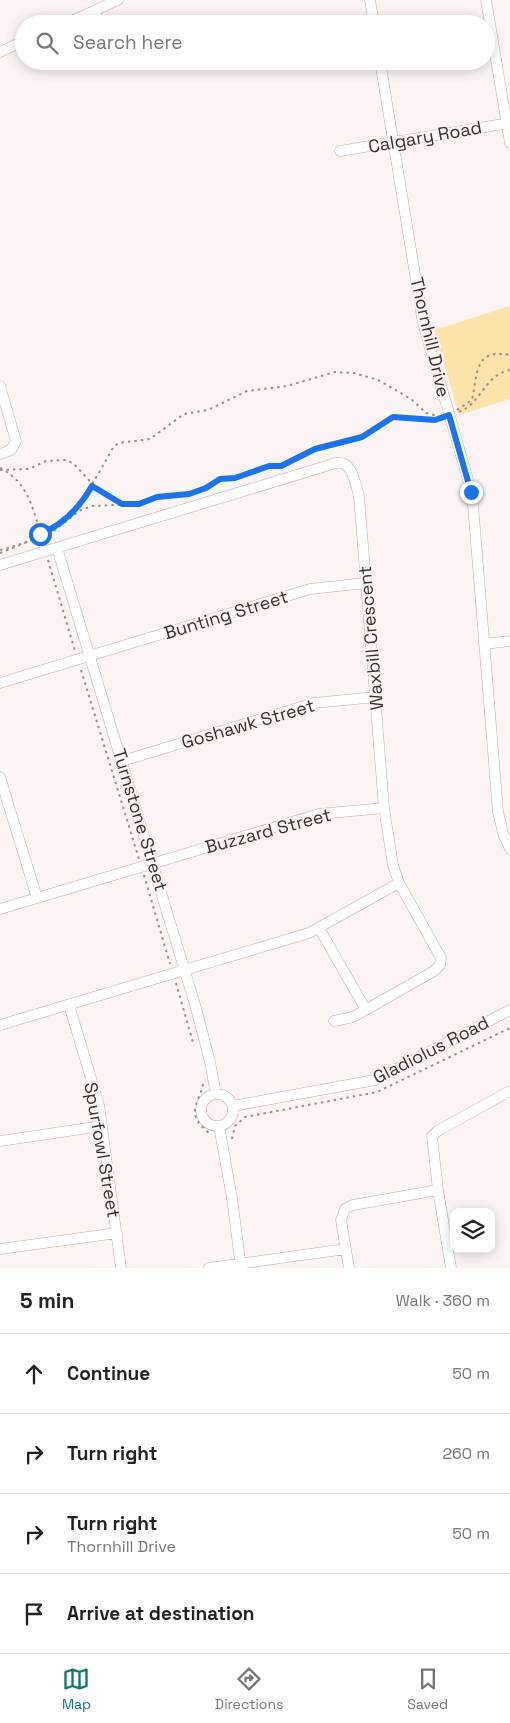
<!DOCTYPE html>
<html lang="en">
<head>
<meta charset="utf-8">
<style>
	body { margin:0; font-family:"Space Grotesk",sans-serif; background:#f6f6f6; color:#222 }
	.controls { position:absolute; right:15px; bottom:15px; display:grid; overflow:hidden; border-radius:10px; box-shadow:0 2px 12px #0003 }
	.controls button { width:45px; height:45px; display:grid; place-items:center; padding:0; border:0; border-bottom:1px solid #e0e0e0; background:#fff; color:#222; font:25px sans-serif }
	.stop { position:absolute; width:15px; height:15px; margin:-11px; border:4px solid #1a73e8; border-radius:50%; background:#fff }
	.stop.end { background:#1a73e8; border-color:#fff; box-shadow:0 1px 5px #0008 }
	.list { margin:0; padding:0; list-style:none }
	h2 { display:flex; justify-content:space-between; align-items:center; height:65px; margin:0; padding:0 20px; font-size:21px }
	h2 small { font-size:16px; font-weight:400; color:#767676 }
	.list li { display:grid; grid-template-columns:32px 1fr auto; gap:15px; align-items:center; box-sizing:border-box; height:80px; padding:0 20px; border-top:1px solid #e0e0e0 }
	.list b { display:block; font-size:19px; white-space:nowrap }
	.list p { margin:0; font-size:16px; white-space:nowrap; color:#767676 }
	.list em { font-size:16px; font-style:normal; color:#767676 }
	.icon { flex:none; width:28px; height:28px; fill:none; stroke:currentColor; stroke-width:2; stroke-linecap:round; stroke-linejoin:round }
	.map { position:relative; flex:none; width:510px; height:1268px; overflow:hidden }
	.search { position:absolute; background:#fff; box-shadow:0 2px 12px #0003; left:15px; right:15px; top:15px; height:55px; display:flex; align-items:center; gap:12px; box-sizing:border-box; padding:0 18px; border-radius:28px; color:#767676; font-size:19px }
	.sheet { height:385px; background:#fff }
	nav { display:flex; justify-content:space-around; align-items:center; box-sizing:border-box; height:70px; border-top:1px solid #e0e0e0; background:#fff; font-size:14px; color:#767676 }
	nav a { display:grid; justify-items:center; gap:2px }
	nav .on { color:#0f766e }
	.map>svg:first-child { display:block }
	.green { fill:#fbe3a9 }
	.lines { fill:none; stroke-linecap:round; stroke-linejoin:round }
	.street-casing { stroke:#bdaaa5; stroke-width:11 }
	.path { stroke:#978f8d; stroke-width:2; stroke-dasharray:2.5 4; stroke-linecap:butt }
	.street { stroke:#fff; stroke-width:10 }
	.route { stroke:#1a73e8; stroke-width:6 }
	.labels { text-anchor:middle; stroke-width:4; stroke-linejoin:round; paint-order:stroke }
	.street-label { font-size:18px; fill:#38302e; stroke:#fcf4f2 }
</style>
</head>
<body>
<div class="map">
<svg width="510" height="1268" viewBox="0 0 510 1268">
	<rect width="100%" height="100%" fill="#fcf4f2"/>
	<path class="green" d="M510,306V399L459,415L434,330Z"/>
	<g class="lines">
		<defs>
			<path id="street" d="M370,0L374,24
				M486,0L510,143
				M94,11L100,24
				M65,24L118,0
				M0,52L24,41
				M380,61L423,323L467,476L473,505L498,812L503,833L510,849
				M340,151L510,123
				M0,386L16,441L11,450L0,454
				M57,548L196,1008L210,1062L216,1094
				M0,565L336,463C353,460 355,484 359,496L384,808L393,865L399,883L441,958L440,965L434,971L353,1017L334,1021
				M484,644L510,641
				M0,683L310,589L366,583
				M122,761L314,703L376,697
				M0,777L37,898
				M0,909L319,814L384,808
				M319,928L366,1010
				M69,1005L99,1105L121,1268
				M0,1025L309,933L399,883
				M201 1110a16 16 0 1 1 32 0a16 16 0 1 1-32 0Z
				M233,1106L375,1080L510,1010
				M219,1126L232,1198L241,1268
				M0,1141L102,1126
				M0,1249L117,1233
				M209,1268L346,1249
				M349,1268L341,1220L345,1209L353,1205L438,1190
				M451,1268L438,1190L432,1136L439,1130L510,1091"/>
		</defs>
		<use href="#street" class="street-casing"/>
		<path class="path" d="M457,410L472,400C478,375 473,348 510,355
			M459,412C482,403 484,375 510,370
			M0,468C30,483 34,513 43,543
			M0,470L29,469L46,461L65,460L73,463L100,492L119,503
			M0,550C67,534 83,501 114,446L119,443L150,439L184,414L208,410L247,391L287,386L335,372L354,373L378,380L411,399L426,413L439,416
			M0,553L54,531L79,511L92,506L139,504L157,497L189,494L206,488L220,479L235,477L269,466L281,465L315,449L353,441L375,430L393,417L425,420L440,418
			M48,560L75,651
			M81,670L139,859
			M144,875L170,964
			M176,983L194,1046
			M203,1084C201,1098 189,1109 199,1123C202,1127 207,1130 210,1135
			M232,1139L235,1126L245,1117L377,1092L510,1028"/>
		<use href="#street" class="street"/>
	</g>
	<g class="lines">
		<path class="route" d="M40,534C63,525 80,507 92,486L122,504H139L157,497L189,494L206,488L220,479L235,478L269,466H281L315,449L362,437L393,417L435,420L449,415L471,492"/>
	</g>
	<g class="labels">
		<g class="street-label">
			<text transform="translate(425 137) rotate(-10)" y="6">Calgary Road</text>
			<text transform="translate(430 337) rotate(77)" y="6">Thornhill Drive</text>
			<text transform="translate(226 615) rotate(-17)" y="6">Bunting Street</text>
			<text transform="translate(371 638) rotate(-95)" y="6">Waxbill Crescent</text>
			<text transform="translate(248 724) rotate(-16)" y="6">Goshawk Street</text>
			<text transform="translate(140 820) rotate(73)" y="6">Turnstone Street</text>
			<text transform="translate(268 831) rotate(-15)" y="6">Buzzard Street</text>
			<text transform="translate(431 1050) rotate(-27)" y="6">Gladiolus Road</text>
			<text transform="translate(102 1150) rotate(80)" y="6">Spurfowl Street</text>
		</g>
	</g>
</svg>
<div class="controls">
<button><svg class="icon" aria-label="layers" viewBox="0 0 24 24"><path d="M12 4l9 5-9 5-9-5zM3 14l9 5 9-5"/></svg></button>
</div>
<div class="stop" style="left:40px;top:534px"></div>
<div class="stop end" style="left:471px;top:492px"></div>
<div class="search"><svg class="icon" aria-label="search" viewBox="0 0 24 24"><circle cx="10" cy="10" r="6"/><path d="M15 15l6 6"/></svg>Search here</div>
</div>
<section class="sheet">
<h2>5 min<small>Walk · 360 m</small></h2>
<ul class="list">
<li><svg class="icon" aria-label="ahead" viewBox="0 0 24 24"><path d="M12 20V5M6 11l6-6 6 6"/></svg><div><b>Continue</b></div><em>50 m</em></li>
<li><svg class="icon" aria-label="right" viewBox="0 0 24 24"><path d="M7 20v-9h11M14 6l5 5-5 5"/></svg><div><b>Turn right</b></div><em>260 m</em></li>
<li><svg class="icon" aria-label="right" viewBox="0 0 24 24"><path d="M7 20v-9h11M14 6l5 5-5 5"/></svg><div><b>Turn right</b><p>Thornhill Drive</p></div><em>50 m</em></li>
<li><svg class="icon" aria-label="arrive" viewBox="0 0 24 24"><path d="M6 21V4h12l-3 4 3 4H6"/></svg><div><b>Arrive at destination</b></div></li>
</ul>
</section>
<nav>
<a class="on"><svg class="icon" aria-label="map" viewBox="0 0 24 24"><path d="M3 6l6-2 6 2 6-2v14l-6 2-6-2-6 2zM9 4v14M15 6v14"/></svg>Map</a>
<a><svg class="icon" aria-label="directions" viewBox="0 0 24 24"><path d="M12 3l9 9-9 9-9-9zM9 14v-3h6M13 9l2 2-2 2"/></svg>Directions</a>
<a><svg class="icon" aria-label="saved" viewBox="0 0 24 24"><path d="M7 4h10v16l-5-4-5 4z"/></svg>Saved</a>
</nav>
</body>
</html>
